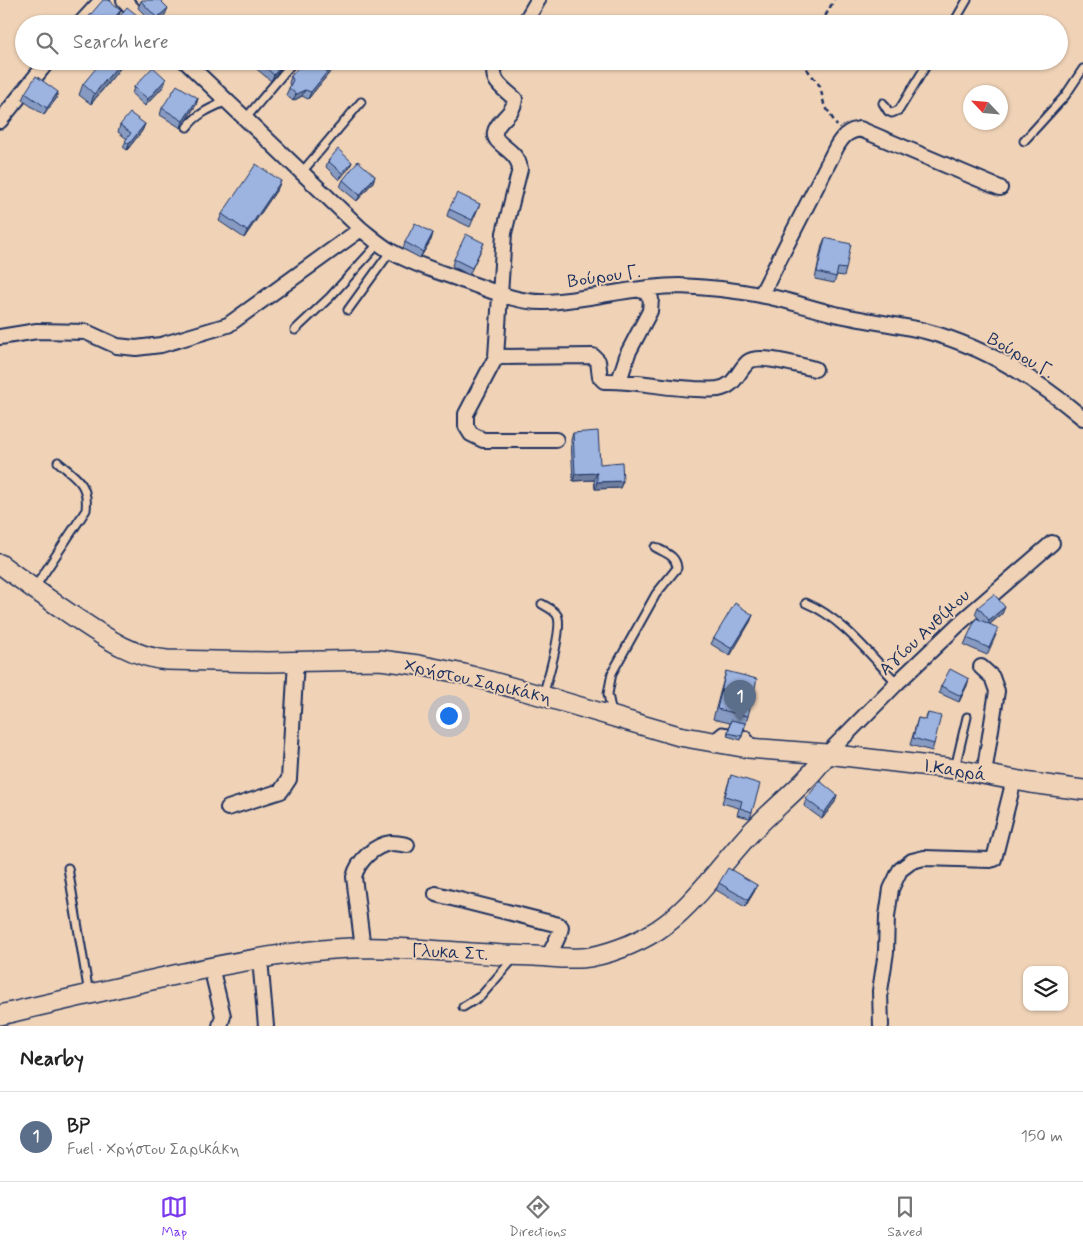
<!DOCTYPE html>
<html lang="en">
<head>
<meta charset="utf-8">
<style>
	body { margin:0; font-family:Mynerve,sans-serif; background:#f6f6f6; color:#222 }
	.controls { position:absolute; right:15px; bottom:15px; display:grid; overflow:hidden; border-radius:10px; box-shadow:0 1px 4px #0004 }
	.controls button { width:45px; height:45px; display:grid; place-items:center; padding:0; border:0; border-bottom:1px solid #e0e0e0; background:#fff; color:#222; font:25px sans-serif }
	.compass { position:absolute; left:963px; top:85px; width:45px; height:45px; border-radius:50%; background:#fff; box-shadow:0 1px 4px #0004; rotate:296deg }
	.you { position:absolute; left:448px; top:715px; width:18px; height:18px; margin:-12px; border:4px solid #fff; border-radius:50%; background:#1a73e8; box-shadow:0 0 0 8px #1a73e833 }
	.badge { display:grid; place-items:center; width:32px; height:32px; border-radius:50%; background:#7c3aed; color:#fff; font-size:16px; font-weight:700 }
	.pin { position:absolute; translate:-50% -41px; filter:drop-shadow(0 1px 2px #0008) }
	.pin::after { content:''; position:absolute; top:26px; width:18px; height:15px; background:inherit; clip-path:polygon(0 0,100% 0,50% 100%) }
	.list { margin:0; padding:0; list-style:none }
	h2 { display:flex; justify-content:space-between; align-items:center; height:65px; margin:0; padding:0 20px; font-size:21px }
	h2 small { font-size:16px; font-weight:400; color:#767676 }
	.list li { display:grid; grid-template-columns:32px 1fr auto; gap:15px; align-items:center; box-sizing:border-box; height:90px; padding:0 20px; border-top:1px solid #e0e0e0 }
	.list b { display:block; font-size:19px; white-space:nowrap }
	.list p { margin:0; font-size:16px; white-space:nowrap; color:#767676 }
	.list em { font-size:16px; font-style:normal; color:#767676 }
	.icon { flex:none; width:28px; height:28px; fill:none; stroke:currentColor; stroke-width:2; stroke-linecap:round; stroke-linejoin:round }
	.map { position:relative; flex:none; width:1083px; height:1026px; overflow:hidden }
	.search { position:absolute; background:#fff; box-shadow:0 1px 4px #0004; left:15px; right:15px; top:15px; height:55px; display:flex; align-items:center; gap:12px; box-sizing:border-box; padding:0 18px; border-radius:28px; color:#767676; font-size:19px }
	.sheet { height:155px; background:#fff }
	nav { display:flex; justify-content:space-around; align-items:center; box-sizing:border-box; height:70px; border-top:1px solid #e0e0e0; background:#fff; font-size:14px; color:#767676 }
	nav a { display:grid; justify-items:center; gap:2px }
	nav .on { color:#7c3aed }
	.map>svg:first-child { display:block }
	.lines { fill:none; stroke-linecap:round; stroke-linejoin:round }
	.lane-casing { stroke:#1b2f5e; stroke-width:11 }
	.street-casing { stroke:#1b2f5e; stroke-width:18 }
	.secondary-casing { stroke:#1b2f5e; stroke-width:22 }
	.path { stroke:#1b2f5e; stroke-width:2.5; stroke-dasharray:5 4; stroke-linecap:butt }
	.lane { stroke:#f0d3b7; stroke-width:7 }
	.street { stroke:#f0d3b7; stroke-width:14 }
	.secondary { stroke:#f0d3b7; stroke-width:19 }
	.wall { fill:#879bc2; stroke:#1b2f5e }
	.shaded-wall { fill:#6e7e9e; stroke:#1b2f5e }
	.building { fill:#9db4e1; stroke:#1b2f5e }
	.labels { text-anchor:middle; stroke-width:4; stroke-linejoin:round; paint-order:stroke }
	.street-label { font-size:18px; fill:#1b2f5e; stroke:#f0d3b7 }
</style>
</head>
<body>
<div class="map">
<svg width="1083" height="1026" viewBox="0 0 1083 1026">
	<rect width="100%" height="100%" fill="#f0d3b7"/>
	<filter id="ink" filterUnits="userSpaceOnUse"><feTurbulence type="fractalNoise" baseFrequency=".02" numOctaves="2"/><feDisplacementMap in="SourceGraphic" scale="10" xChannelSelector="R" yChannelSelector="G"/><feConvolveMatrix kernelMatrix="1 2 1 2 8 2 1 2 1" color-interpolation-filters="sRGB"/></filter>
	<g filter="url(#ink)">
		<g class="lines">
			<defs>
				<path id="lane" d="M953,24L967,0
					M883,103L888,111L892,113L899,110L929,61
					M246,118L294,61
					M187,127C198,113 211,108 227,101
					M1024,141L1065,96L1083,69
					M302,172L361,102
					M348,310L390,252
					M295,330L330,297L379,243
					M35,587L86,510C89,483 76,478 58,462
					M806,603C841,617 871,656 897,683
					M542,604C547,607 554,610 557,615C564,626 547,681 543,696
					M612,714L608,694L612,673L656,594L677,568C676,555 665,553 655,547
					M712,739L722,731L746,735L754,745
					M955,768L967,717
					M68,868L89,994
					M463,1007L481,996L514,958"/>
				<path id="street" d="M124,0L146,24
					M80,24L102,0
					M524,24L538,0
					M185,61L361,229C371,237 381,246 392,252C415,265 440,272 464,281C490,290 517,303 545,302C590,300 634,286 679,286C706,287 734,290 760,295C785,299 810,308 835,314C865,321 896,324 925,331C983,346 1038,380 1083,418
					M496,61C489,81 501,86 515,99C513,116 498,119 495,132C492,145 518,149 520,169L504,233L496,357L466,414V426L471,434L483,440H556
					M0,121L48,61
					M761,295L837,146C843,136 848,131 860,129L1000,188
					M0,337L37,331L86,332L117,346L136,348L161,345L228,325L361,229
					M496,357L593,356L598,361L600,377L604,381C634,380 664,388 695,389C702,389 711,390 718,389C736,386 737,372 748,362C758,353 801,366 815,369
					M619,381L628,353L650,311L651,299L647,293L640,290
					M981,667L992,677L997,691L984,774
					M827,754L897,683L962,621L1052,543
					M228,808L281,791L289,779L296,661
					M436,894L559,925L561,927C561,934 552,947 549,957
					M363,949L354,877C358,861 374,845 391,843C396,843 402,844 407,845
					M260,959L266,1026
					M211,967L223,1016L220,1026
					M881,1026L880,991L886,952L887,916L891,889L900,870L912,861L924,858L990,860L994,859L1014,780"/>
				<path id="secondary" d="M0,564C24,582 48,599 73,616C102,635 131,657 167,660L267,662L380,660L418,665L464,674L543,696L679,736L748,748L827,754L955,769L1031,783L1083,790
					M0,1015C60,1001 119,987 179,974C230,963 281,953 333,949C401,944 468,955 535,956C553,957 573,960 590,957C616,952 645,940 666,924C694,903 720,867 744,840C770,810 804,787 827,754"/>
			</defs>
			<use href="#lane" class="lane-casing"/>
			<use href="#street" class="street-casing"/>
			<use href="#secondary" class="secondary-casing"/>
			<path class="path" d="M821,24L834,0
				M803,61V64L820,86L824,104L837,126"/>
			<use href="#lane" class="lane"/>
			<use href="#street" class="street"/>
			<use href="#secondary" class="secondary"/>
		</g>
		<path class="wall" d="M141,1L165,15L156,24H154L138,8Z
			M121,10L118,17L112,24H84L86,20Z
			M105,61H126L91,104L79,95L83,84Z
			M254,61H287L271,81L253,66Z
			M304,61H336L335,66L308,99L302,96L293,101L286,95L290,86L289,83L291,76Z
			M166,79L164,86L145,106L132,94L134,87Z
			M25,93L56,99L44,115L22,100Z
			M198,98L196,105L181,128L160,115L162,108Z
			M145,124L142,131L127,150L123,147L127,139L118,132L120,125Z
			M328,161L352,162L349,168L339,180L326,167Z
			M375,176L373,182L357,201L340,187L343,180Z
			M278,188L244,238L219,221L222,214Z
			M480,204L470,227L447,216L449,209Z
			M433,233L431,240L420,258L403,249L405,242Z
			M825,238L846,269L844,276L837,275L834,283L815,279L822,245Z
			M484,243L481,250L469,275L452,266L454,259Z
			M573,433L600,464L623,481L620,488L595,489L594,480L573,481L571,440Z
			M978,607L1002,614L990,624L996,635L987,655L964,645L967,638L979,619L975,614Z
			M753,615L750,622L730,656L711,644L714,638Z
			M726,671L748,716L741,740L727,736L730,723L713,719L723,682Z
			M969,679L959,702L939,693L941,686Z
			M928,713L934,744L932,751L910,745L918,718L925,720Z
			M731,775L752,812L750,818L737,815L739,808L722,803Z
			M806,799L835,802L822,819L804,806Z
			M719,883L757,885L754,892L745,907L716,890Z"/>
		<path class="shaded-wall" d="M168,8L165,15L155,24L157,18Z
			M121,10L118,17L112,24H109Z
			M138,16L135,24H131Z
			M122,61H126L91,104L94,94Z
			M284,61H287L271,81L274,75Z
			M336,61L335,66L308,99L311,92Z
			M166,79L164,86L145,106L148,99Z
			M305,90L302,96L293,101L296,94Z
			M58,92L56,99L44,115L47,108Z
			M198,98L196,105L181,128L183,121Z
			M145,124L142,131L127,150L129,144Z
			M352,162L349,168L339,180L342,173Z
			M375,176L373,182L357,201L360,195Z
			M281,181L278,188L244,238L247,231Z
			M433,233L431,240L420,258L423,252Z
			M597,473L594,480L573,481L575,474Z
			M623,481L620,488L595,489L597,482Z
			M1005,607L1002,614L986,627L989,620Z
			M753,615L750,622L730,656L732,649Z
			M969,679L967,686L959,702L961,696Z
			M837,795L835,802L822,819L824,813Z
			M757,885L754,892L745,907L748,900Z"/>
		<path class="building" d="M103,0H109L121,10L109,24H91L86,20Z
			M142,0H160L168,8L157,18L141,1Z
			M127,7L138,16L131,24H117L115,22Z
			M170,19L175,24H166Z
			M102,61L106,64L109,61H122L94,94L83,84Z
			M258,61H284L274,75Z
			M304,61H336L311,92L305,90L296,94L289,88L293,80L291,76Z
			M153,67L166,79L148,99L134,87Z
			M36,76L58,92L47,108L25,93Z
			M177,85L198,98L183,121L162,108Z
			M130,113L145,124L129,144L125,141L131,133L120,125Z
			M338,149L352,162L342,173L328,161Z
			M358,161L375,176L360,195L343,180Z
			M256,164L281,181L247,231L222,214Z
			M457,193L480,204L472,220L449,209Z
			M415,223L433,233L423,252L405,242Z
			M466,234L484,243L472,268L454,259Z
			M825,238L851,244L846,269L838,268L836,277L817,272Z
			M598,431L600,464L622,462L623,481L597,482V473L575,474L573,433Z
			M994,594L1005,607L989,620L978,607Z
			M735,603L753,615L732,649L714,638Z
			M976,618L998,628L989,648L967,638Z
			M950,669L969,679L961,696L941,686Z
			M726,671L757,679L748,716L717,709Z
			M928,713L941,716L934,744L913,738L918,718L926,720Z
			M731,720L745,723L742,736L728,733Z
			M731,775L760,784L752,812L740,808L742,801L725,796Z
			M820,781L837,795L824,813L806,799Z
			M728,868L757,885L748,900L719,883Z"/>
	</g>
	<g class="labels">
		<g class="street-label">
			<text transform="translate(604 276) rotate(-8)" y="6">Βούρου Γ.</text>
			<text transform="translate(1021 355) rotate(30)" y="6">Βούρου Γ.</text>
			<text transform="translate(924 632) rotate(-43)" y="6">Αγίου Ανθίμου</text>
			<text transform="translate(478 681) rotate(13)" y="6">Χρήστου Σαρικάκη</text>
			<text transform="translate(955 770) rotate(9)" y="6">Ι.Καρρά</text>
			<text transform="translate(450 952) rotate(3)" y="6">Γλυκα Στ.</text>
		</g>
	</g>
</svg>
<div class="controls">
<button><svg class="icon" aria-label="layers" viewBox="0 0 24 24"><path d="M12 4l9 5-9 5-9-5zM3 14l9 5 9-5"/></svg></button>
</div>
<svg class="compass" viewBox="-18 -18 36 36"><path d="M0-13l5 13h-10z" fill="#e53935"/><path d="M0 13l5-13h-10z" fill="#767676"/></svg>
<div class="you"></div>
<div class="pin badge" style="left:740px;top:721px;background:#5c6f8a">1</div>
<div class="search"><svg class="icon" aria-label="search" viewBox="0 0 24 24"><circle cx="10" cy="10" r="6"/><path d="M15 15l6 6"/></svg>Search here</div>
</div>
<section class="sheet">
<h2>Nearby<small></small></h2>
<ul class="list">
<li><span class="badge" style="background:#5c6f8a">1</span><div><b>BP</b><p>Fuel · Χρήστου Σαρικάκη</p></div><em>150 m</em></li>
</ul>
</section>
<nav>
<a class="on"><svg class="icon" aria-label="map" viewBox="0 0 24 24"><path d="M3 6l6-2 6 2 6-2v14l-6 2-6-2-6 2zM9 4v14M15 6v14"/></svg>Map</a>
<a><svg class="icon" aria-label="directions" viewBox="0 0 24 24"><path d="M12 3l9 9-9 9-9-9zM9 14v-3h6M13 9l2 2-2 2"/></svg>Directions</a>
<a><svg class="icon" aria-label="saved" viewBox="0 0 24 24"><path d="M7 4h10v16l-5-4-5 4z"/></svg>Saved</a>
</nav>
</body>
</html>
